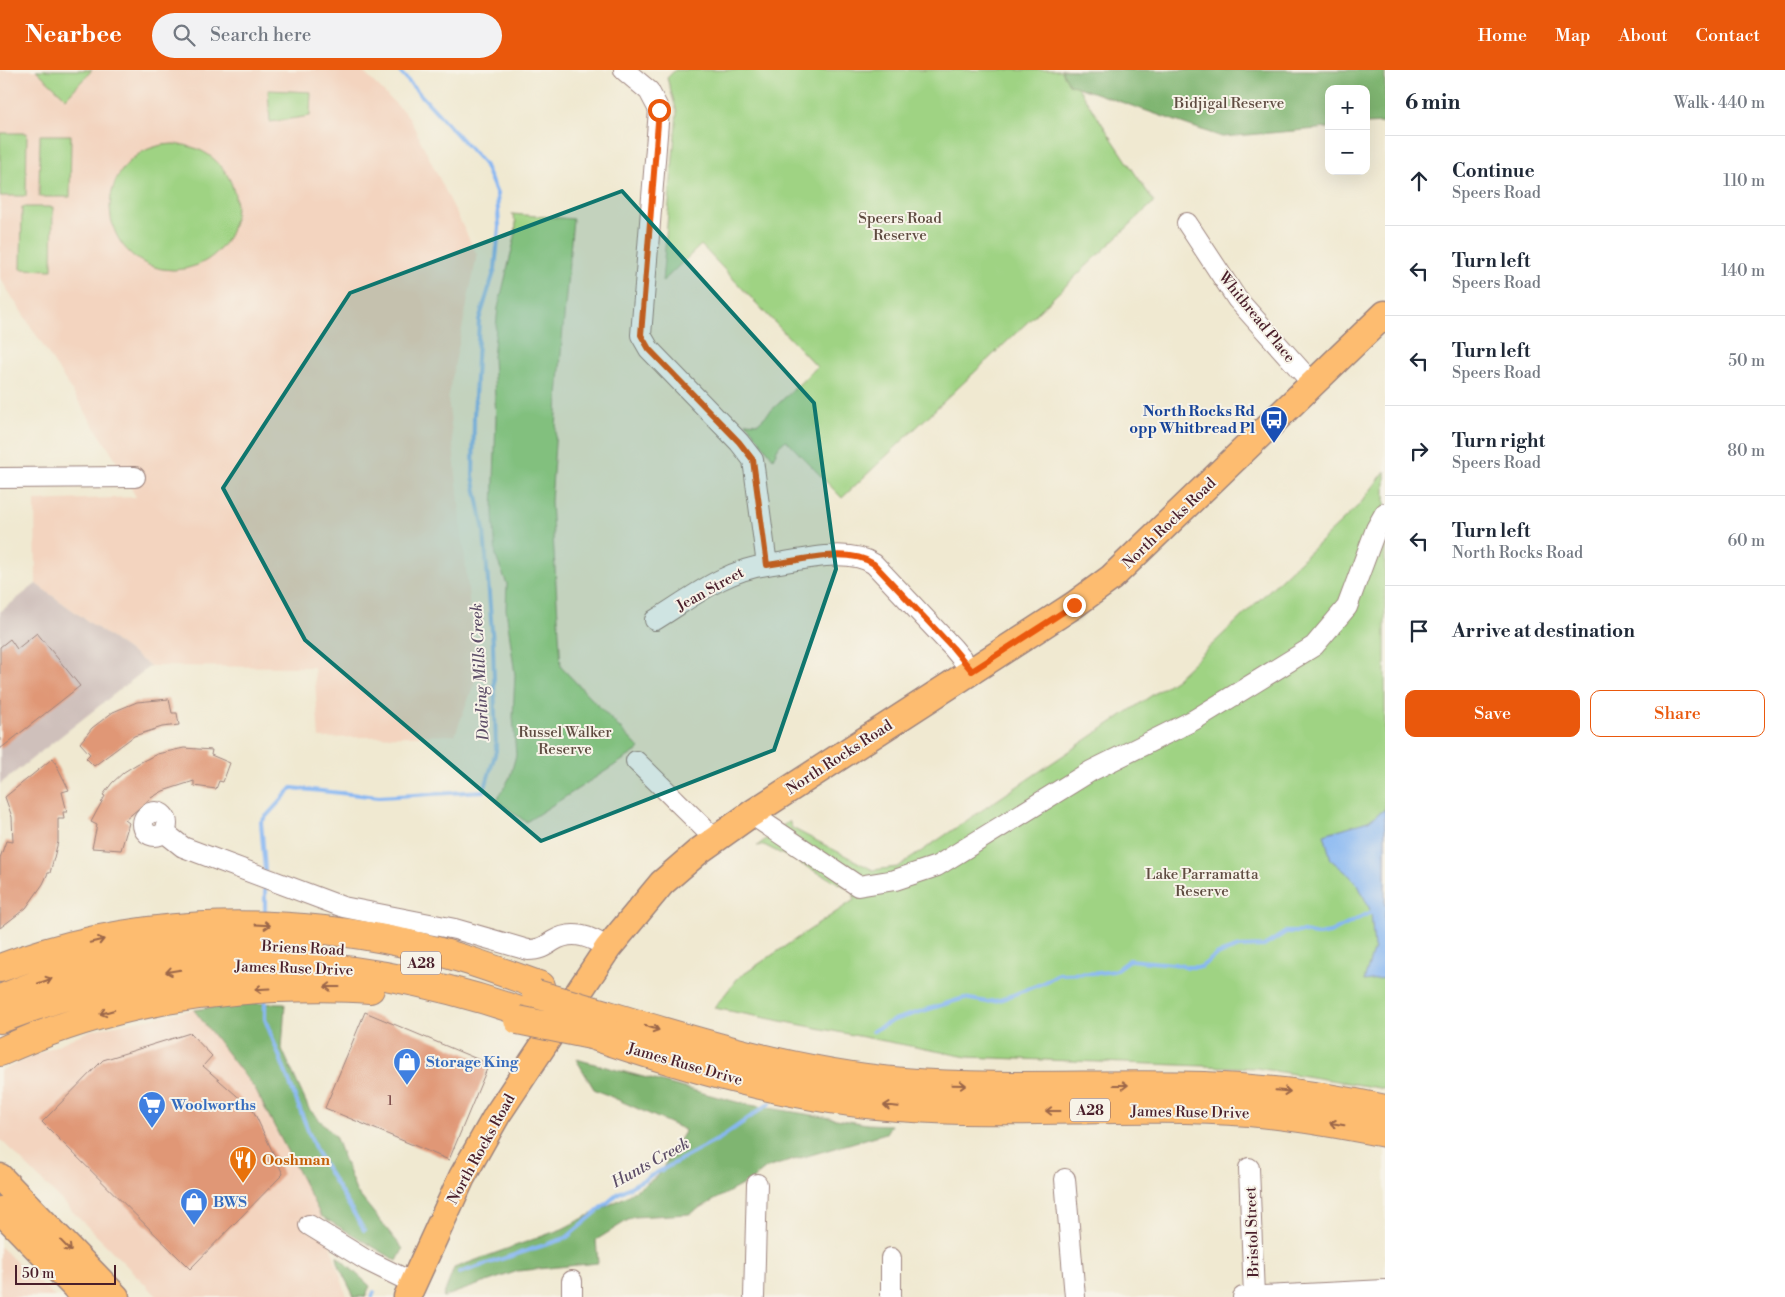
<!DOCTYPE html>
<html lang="en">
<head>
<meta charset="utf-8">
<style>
	body { margin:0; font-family:"Libre Bodoni",serif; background:#f2f2f3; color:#1f2937 }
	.controls { position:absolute; right:15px; top:15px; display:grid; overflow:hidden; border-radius:10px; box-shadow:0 5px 20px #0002 }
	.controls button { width:45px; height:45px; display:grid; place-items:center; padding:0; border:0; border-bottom:1px solid #e0e1e3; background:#fff; color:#1f2937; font:25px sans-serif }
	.scale { position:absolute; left:15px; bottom:12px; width:101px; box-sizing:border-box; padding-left:5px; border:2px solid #4a1f2b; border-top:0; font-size:14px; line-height:18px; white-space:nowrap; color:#4a1f2b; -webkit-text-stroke:4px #f7f3e8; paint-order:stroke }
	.stop { position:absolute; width:15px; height:15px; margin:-11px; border:4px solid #ea580c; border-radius:50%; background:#fff }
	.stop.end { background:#ea580c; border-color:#fff; box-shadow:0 1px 5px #0008 }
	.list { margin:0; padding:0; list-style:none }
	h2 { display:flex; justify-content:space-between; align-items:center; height:65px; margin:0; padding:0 20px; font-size:21px }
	h2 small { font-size:16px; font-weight:400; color:#747a83 }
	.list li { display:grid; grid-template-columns:32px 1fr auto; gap:15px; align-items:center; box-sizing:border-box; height:90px; padding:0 20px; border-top:1px solid #e0e1e3 }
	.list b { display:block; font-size:19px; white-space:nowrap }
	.list p { margin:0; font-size:16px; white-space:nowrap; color:#747a83 }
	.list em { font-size:16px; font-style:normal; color:#747a83 }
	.actions { display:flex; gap:10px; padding:15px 20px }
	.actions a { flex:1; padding:11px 0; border:1px solid #ea580c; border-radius:10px; text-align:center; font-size:18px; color:#ea580c }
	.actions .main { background:#ea580c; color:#fff }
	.icon { flex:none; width:28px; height:28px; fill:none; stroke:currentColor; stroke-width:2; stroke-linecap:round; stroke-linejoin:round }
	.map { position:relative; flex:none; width:1385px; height:1227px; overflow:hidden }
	header { display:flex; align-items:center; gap:30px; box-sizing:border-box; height:70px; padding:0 25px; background:#ea580c; color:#fff }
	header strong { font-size:24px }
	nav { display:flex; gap:28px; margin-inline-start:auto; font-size:18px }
	.search { width:350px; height:45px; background:#f2f2f3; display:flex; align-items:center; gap:12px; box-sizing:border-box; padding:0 18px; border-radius:28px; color:#747a83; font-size:19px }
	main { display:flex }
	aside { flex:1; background:#fff }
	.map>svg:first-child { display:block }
	.built { fill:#f3d4bf }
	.industrial { fill:#cfc0bb }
	.green { fill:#9fd383; stroke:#747957 }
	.forest { fill:#7fb571; stroke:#646a4e }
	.water { fill:#87b7f3; stroke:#686b8f }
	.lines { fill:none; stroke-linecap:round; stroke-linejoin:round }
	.stream { stroke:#87b7f3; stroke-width:4 }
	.building { fill:#e09776 }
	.minor-casing { stroke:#9d847e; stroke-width:22 }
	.major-casing { stroke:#9d847e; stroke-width:29 }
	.highway-casing { stroke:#9d847e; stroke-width:30 }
	.minor { stroke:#fff; stroke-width:20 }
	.major { stroke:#fdbc70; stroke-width:26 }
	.highway { stroke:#fdbc70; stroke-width:28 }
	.highway-bridge-casing { stroke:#9d847e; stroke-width:30; stroke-linecap:butt }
	.highway-bridge { stroke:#fdbc70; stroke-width:28 }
	.oneway { stroke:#9b664a }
	.route { stroke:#ea580c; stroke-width:6 }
	.marked { fill:#0f766e; fill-opacity:0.2; stroke:#0f766e; stroke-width:4; stroke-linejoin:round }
	.labels { text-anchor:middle; stroke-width:4; stroke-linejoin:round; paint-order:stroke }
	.number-label { font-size:12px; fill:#703d3e }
	.shield { fill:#f7f3e8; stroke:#7e5f64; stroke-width:1 }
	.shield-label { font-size:14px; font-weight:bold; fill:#4a1f2b }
	.park-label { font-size:15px; fill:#5f4c41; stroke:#f7f3e8 }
	.street-label { font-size:15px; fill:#4a1f2b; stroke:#f7f3e8 }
	.transit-label { font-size:15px; font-weight:bold; fill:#164399; stroke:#f7f3e8; text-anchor:end }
	.shop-label { font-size:15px; font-weight:bold; fill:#366cbe; stroke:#f7f3e8; text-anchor:start }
	.food-label { font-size:15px; font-weight:bold; fill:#c56008; stroke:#f7f3e8; text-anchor:start }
	.water-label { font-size:16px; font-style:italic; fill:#5c4d67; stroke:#f7f3e8 }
</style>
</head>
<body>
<header>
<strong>Nearbee</strong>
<div class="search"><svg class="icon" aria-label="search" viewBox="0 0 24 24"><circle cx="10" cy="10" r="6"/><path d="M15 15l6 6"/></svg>Search here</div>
<nav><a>Home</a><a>Map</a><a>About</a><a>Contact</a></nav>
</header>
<main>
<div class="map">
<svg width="1385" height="1227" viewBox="0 0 1385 1227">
	<rect width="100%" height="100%" fill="#f7f3e8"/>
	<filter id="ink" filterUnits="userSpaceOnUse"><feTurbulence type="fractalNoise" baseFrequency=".02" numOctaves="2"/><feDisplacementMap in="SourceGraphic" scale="10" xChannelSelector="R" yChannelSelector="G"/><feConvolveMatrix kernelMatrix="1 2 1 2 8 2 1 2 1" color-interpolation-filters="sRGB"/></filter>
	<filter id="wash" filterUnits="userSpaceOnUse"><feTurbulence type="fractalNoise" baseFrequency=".0096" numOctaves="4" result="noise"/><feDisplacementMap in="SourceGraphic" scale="20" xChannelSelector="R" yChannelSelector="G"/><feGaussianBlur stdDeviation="1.12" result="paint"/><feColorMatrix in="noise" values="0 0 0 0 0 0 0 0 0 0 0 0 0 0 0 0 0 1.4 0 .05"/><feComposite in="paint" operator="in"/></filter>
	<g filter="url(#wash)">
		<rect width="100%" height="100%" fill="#f0e9d1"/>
		<path class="built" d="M0,0H361L409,47L477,185L448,327L477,606L455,665L319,668L314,597L150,596L36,514L35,431L136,427L112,384L0,208Z
			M194,940L255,1019L321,1146L347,1227H158L0,1069V1001L91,960Z
			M0,1177L55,1227H0Z"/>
		<path class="industrial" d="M36,514L150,596L0,714V542Z"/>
		<path class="green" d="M36,0H92L66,28Z
			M675,0H1076L1075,13L1154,132L842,428L786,370L779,376L773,388L746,352L758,353L817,297L701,175L662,212L677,42L667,8Z
			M268,20L311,22L310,46L270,52Z
			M0,63H27L26,126H0Z
			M40,65H71L70,127H39Z
			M110 137a63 63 0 1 1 126 0a63 63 0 1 1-126 0Z
			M22,137H53L52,200L21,199Z
			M512,144L573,149L562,269L551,432L561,597L640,679L526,752L497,730L510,707L516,685L513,647L515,605L506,539L507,514L496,487L493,442L496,349L493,287L498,238L515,167L516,152Z
			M1385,401V1019L1257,998L967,987L714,938L738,908L854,830V821L764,775L757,776L789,751L792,758L873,800L898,797L1176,609L1360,434Z"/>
		<path class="forest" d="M1061,0H1385V53L1366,54V19H1329V58L1222,67L1069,14Z
			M239,933L285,934L282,979L309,1039L335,1066L356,1121L403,1179L397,1191L321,1146L255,1019L194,940Z
			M576,989L744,1034L867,1054L891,1055L886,1063L766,1098L751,1110L689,1144L633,1147L596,1170L598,1193L518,1201L443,1227L454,1198L562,1159L625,1127L658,1106L685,1060L594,1019Z
			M337,1186L370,1216L365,1227H354C349,1214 338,1199 337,1186Z"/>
		<path class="water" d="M1385,739V908L1364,911L1374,878L1371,842L1358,815L1349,805L1331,790L1324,764L1368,751Z"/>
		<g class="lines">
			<path class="stream" d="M265,800L261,752L292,718L379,727L484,721L496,681L493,574L484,461L473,406L474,347L479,250L495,199L499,157L497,124L484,94L398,0
				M265,814V847
				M265,929V949L316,1081L364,1160
				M873,961L894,950L964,928L987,932L1000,930L1043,913L1058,904L1098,903L1114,901L1129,890L1174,894L1187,897H1201L1216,885L1239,877L1264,876L1286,862H1304L1318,865L1330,863L1371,842L1385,838
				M459,1203L566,1168L619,1123L719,1069L770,1033
				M372,1227L374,1222"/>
		</g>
		<g id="blocks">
			<path class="building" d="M37,563L80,616L0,679V577L10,569L17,579Z
				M169,629L172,643H177L179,655L162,657L134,666L94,696L86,688L90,684L80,673L92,658L113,642L137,632Z
				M184,678L212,680L211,685L230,693L223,712L219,711L216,719L194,716V711L163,721L151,728L125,750L129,753L121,780L92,778L97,755L91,752L105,726L103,725L112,713L124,702L137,694L157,684Z
				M53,688L69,720L62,722L67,742H63L64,749H58V772L50,803H48L43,814L26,838L0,858V788L6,771L13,772L12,747L5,727Z
				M365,942L489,994L449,1090L325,1038Z
				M190,963L212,986L203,996L253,1040L283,1104L190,1199L42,1052L103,990Z"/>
		</g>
	</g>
	<g filter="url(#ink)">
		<use href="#blocks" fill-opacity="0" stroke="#9d847e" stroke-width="1"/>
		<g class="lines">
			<defs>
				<path id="minor" d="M624,0L649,21L659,40L641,265L649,279L739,372L753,390L767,495C798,491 847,476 874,494L953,578L972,601
					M1187,153L1237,229L1313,314
					M0,408L135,407
					M655,550C691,528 725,500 767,495
					M636,691L715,769
					M143 754a12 12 0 1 1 24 0a12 12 0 1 1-24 0Z
					M751,744L858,816L895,810L937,796L1091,701L1194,650L1314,576L1347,537L1376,459L1385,443
					M164,762L183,777L343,837L455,859L528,880C539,880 544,877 553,871C573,859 591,867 608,878
					M1249,1098L1254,1226
					M1065,1109L1075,1227
					M309,1155L366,1190L413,1213
					M572,1227V1211
					M754,1227L757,1114
					M891,1227V1188
					M1243,1227L1385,1220"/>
				<path id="major" d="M0,1107L116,1227
					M0,1140L85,1227
					M407,1227L462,1107L497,1045L608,878L662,813L699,781L751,744L1074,535L1111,508L1385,244"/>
				<path id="highway" d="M0,898C128,849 270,844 404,873C451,883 496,900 541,916
					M0,929C96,888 206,867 311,876
					M605,944C703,974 800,1003 903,1012C1003,1020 1104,1013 1204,1016C1265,1018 1325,1026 1385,1039
					M0,949C186,877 335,879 523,942
					M591,965C691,999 793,1029 898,1037C1015,1046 1132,1033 1249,1042C1295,1046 1340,1054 1385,1063
					M0,982C89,941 177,923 275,918C306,917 338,916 370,919"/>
			</defs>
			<use href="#minor" class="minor-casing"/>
			<use href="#major" class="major-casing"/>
			<use href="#highway" class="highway-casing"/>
			<use href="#minor" class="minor"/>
			<use href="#major" class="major"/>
			<use href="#highway" class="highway"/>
			<defs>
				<path id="highway-bridge" d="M536,924L605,944
					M518,950L591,965"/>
			</defs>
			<use href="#highway-bridge" class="highway-bridge-casing"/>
			<use href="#highway-bridge" class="highway-bridge"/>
		</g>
		<defs><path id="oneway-shaft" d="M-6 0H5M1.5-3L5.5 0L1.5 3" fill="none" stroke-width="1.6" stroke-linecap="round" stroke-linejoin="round" transform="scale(1.25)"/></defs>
		<g class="oneway">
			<use href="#oneway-shaft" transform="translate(263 855) rotate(3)"/>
			<use href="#oneway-shaft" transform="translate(97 871) rotate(-13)"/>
			<use href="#oneway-shaft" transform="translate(173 901) rotate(171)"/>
			<use href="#oneway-shaft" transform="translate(45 911) rotate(-19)"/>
			<use href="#oneway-shaft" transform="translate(332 917) rotate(180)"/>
			<use href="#oneway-shaft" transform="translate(262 919) rotate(177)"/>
			<use href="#oneway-shaft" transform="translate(107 942) rotate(164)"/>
			<use href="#oneway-shaft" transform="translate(652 958) rotate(17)"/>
			<use href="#oneway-shaft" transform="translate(959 1015) rotate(1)"/>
			<use href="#oneway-shaft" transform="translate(1121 1015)"/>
			<use href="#oneway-shaft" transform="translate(1283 1021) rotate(5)"/>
			<use href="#oneway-shaft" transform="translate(891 1036) rotate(-174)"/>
			<use href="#oneway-shaft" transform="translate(1053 1041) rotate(180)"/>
			<use href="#oneway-shaft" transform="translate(1337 1054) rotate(-171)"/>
			<use href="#oneway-shaft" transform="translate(66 1176) rotate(46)"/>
		</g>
	</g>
	<g class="lines" filter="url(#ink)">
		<path class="route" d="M659,40L641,265L649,279L739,372L753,390L767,495C798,491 847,476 874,494L953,578L972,601L1074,535"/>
	</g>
	<path class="marked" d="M622,121L814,333L836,499L774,680L541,771L305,570L223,418L350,223Z"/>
	<defs>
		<symbol id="bus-pin" viewBox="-11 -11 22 30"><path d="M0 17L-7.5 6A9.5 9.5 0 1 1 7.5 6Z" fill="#1a4fb4" stroke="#f7f3e8"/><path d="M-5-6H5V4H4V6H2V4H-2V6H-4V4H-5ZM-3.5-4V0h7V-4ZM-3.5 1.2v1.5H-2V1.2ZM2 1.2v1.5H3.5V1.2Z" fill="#fff"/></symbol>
		<symbol id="shop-pin" viewBox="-11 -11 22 30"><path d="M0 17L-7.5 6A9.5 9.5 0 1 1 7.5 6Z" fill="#3f7fe0" stroke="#f7f3e8"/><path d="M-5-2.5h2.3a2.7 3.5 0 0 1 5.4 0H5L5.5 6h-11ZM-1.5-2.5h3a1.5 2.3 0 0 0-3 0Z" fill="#fff"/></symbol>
		<symbol id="supermarket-pin" viewBox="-11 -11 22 30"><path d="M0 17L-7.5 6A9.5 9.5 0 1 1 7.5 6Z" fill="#3f7fe0" stroke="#f7f3e8"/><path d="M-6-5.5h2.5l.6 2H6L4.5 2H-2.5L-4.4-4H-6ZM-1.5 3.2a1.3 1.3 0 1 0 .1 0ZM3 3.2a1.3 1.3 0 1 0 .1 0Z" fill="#fff"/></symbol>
		<symbol id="restaurant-pin" viewBox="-11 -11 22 30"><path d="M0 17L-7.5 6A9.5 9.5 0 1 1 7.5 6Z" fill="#e8710a" stroke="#f7f3e8"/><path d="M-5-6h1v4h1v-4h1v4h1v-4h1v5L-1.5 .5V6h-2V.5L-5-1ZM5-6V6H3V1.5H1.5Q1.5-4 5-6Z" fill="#fff"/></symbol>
	</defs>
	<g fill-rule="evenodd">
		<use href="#bus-pin" x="1258" y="334" width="32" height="43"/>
		<use href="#shop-pin" x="391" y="976" width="32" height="43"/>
		<use href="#supermarket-pin" x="136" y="1019" width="32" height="43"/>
		<use href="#restaurant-pin" x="227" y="1074" width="32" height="43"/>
		<use href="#shop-pin" x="178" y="1116" width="32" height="43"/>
	</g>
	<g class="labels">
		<g class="number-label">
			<text x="390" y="1035">1</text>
		</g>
		<g class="shield">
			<rect x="401" y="881.5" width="40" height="23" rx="4"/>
			<rect x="1070" y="1028.5" width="40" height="23" rx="4"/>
		</g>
		<g class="shield-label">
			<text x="421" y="898">A28</text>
			<text x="1090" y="1045">A28</text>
		</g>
		<g class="park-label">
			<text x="1229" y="38">Bidjigal Reserve</text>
			<text x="900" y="153">Speers Road<tspan x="900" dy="17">Reserve</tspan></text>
			<text x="565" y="667">Russel Walker<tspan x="565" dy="17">Reserve</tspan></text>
			<text x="1202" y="809">Lake Parramatta<tspan x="1202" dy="17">Reserve</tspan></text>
		</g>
		<g class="street-label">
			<text transform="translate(1257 247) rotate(51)" y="5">Whitbread Place</text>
			<text transform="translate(1169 453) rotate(-44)" y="5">North Rocks Road</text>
			<text transform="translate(710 519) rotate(-29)" y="5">Jean Street</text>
			<text transform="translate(839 687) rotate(-33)" y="5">North Rocks Road</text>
			<text transform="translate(303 878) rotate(3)" y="5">Briens Road</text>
			<text transform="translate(294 898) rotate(2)" y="5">James Ruse Drive</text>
			<text transform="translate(685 994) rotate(16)" y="5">James Ruse Drive</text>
			<text transform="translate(1190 1042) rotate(1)" y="5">James Ruse Drive</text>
			<text transform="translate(481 1079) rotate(-61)" y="5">North Rocks Road</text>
			<text transform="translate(1252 1162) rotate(-92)" y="5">Bristol Street</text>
		</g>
		<g class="transit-label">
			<text x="1255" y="346">North Rocks Rd<tspan x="1255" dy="17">opp Whitbread Pl</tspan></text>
		</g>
		<g class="shop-label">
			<text x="426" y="997">Storage King</text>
			<text x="171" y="1040">Woolworths</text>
			<text x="213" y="1137">BWS</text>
		</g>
		<g class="food-label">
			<text x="262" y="1095">Ooshman</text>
		</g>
		<g class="water-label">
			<text transform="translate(479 602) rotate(-93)" y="6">Darling Mills Creek</text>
			<text transform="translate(650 1092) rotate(-29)" y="6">Hunts Creek</text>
		</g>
	</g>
</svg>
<div class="controls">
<button>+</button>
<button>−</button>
</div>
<div class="scale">50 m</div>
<div class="stop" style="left:659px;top:40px"></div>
<div class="stop end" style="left:1074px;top:535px"></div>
</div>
<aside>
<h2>6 min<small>Walk · 440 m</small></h2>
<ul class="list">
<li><svg class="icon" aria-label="ahead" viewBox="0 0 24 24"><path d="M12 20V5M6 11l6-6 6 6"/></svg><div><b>Continue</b><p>Speers Road</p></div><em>110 m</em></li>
<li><svg class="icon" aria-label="left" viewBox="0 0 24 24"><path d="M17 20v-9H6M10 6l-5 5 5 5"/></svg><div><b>Turn left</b><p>Speers Road</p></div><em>140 m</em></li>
<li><svg class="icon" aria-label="left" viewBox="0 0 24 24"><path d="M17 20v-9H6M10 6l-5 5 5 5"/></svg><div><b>Turn left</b><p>Speers Road</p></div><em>50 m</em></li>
<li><svg class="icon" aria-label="right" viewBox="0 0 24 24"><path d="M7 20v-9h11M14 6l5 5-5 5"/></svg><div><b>Turn right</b><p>Speers Road</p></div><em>80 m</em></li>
<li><svg class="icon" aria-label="left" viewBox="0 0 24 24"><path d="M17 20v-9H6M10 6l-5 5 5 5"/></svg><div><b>Turn left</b><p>North Rocks Road</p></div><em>60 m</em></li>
<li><svg class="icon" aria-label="arrive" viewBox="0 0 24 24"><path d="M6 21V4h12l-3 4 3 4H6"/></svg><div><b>Arrive at destination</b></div></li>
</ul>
<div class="actions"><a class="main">Save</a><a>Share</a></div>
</aside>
</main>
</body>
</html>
